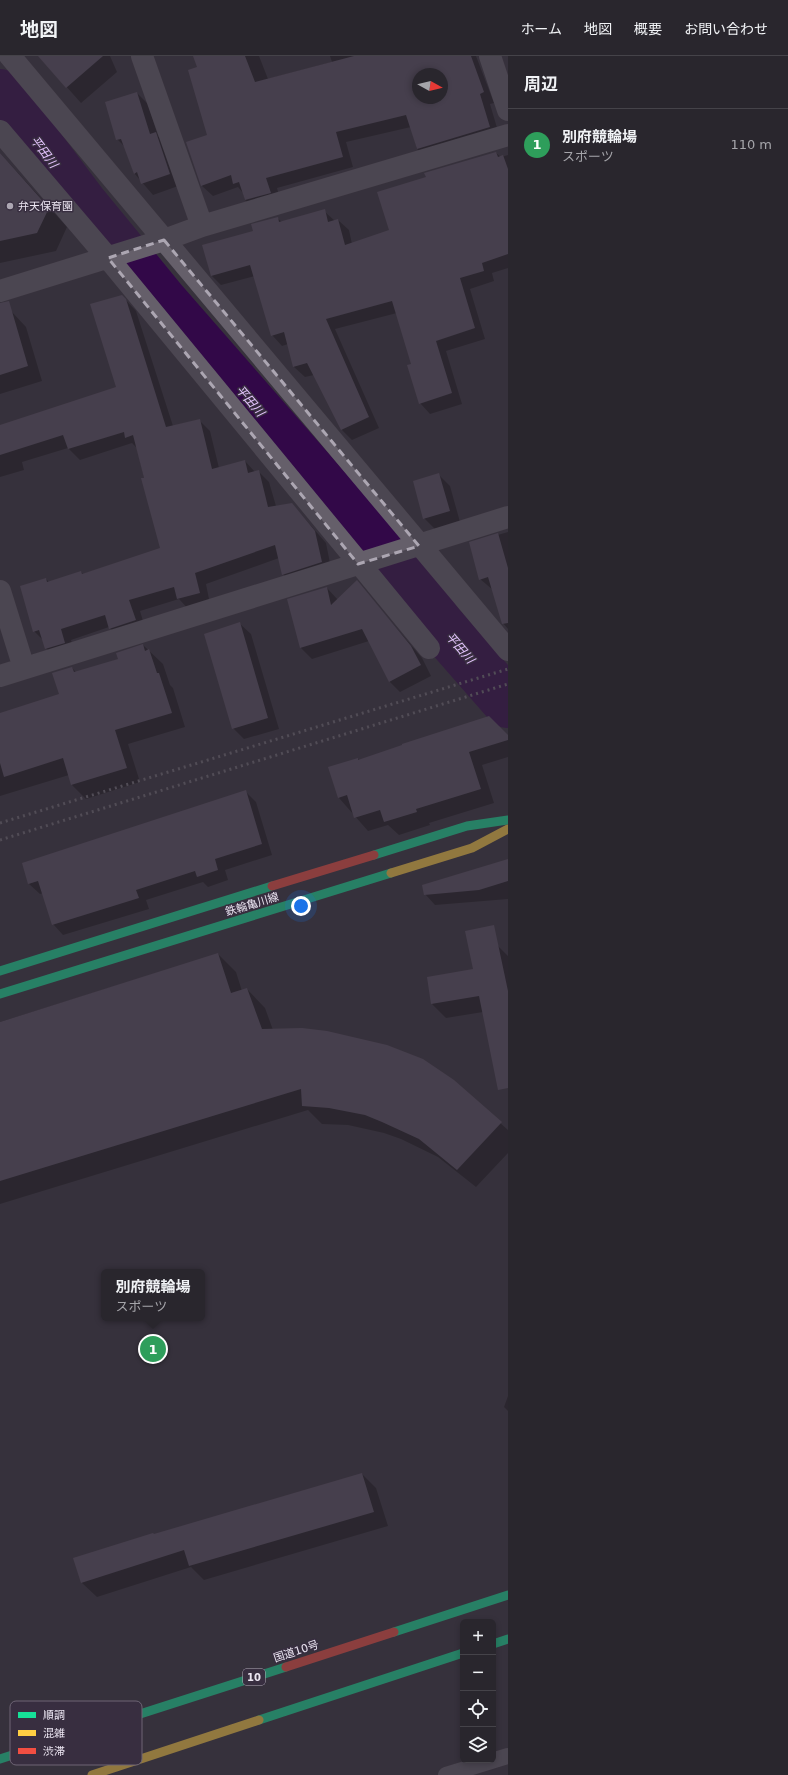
<!DOCTYPE html>
<html lang="ja">
<head>
<meta charset="utf-8">
<style>
	body { margin:0; font-family:"DejaVu Sans","Noto Sans JP",sans-serif; background:#353239; color:#f1f3f6 }
	.controls { position:absolute; right:12px; bottom:12px; display:grid; overflow:hidden; border-radius:6px; box-shadow:0 2px 6px #0003 }
	.controls button { width:36px; height:36px; display:grid; place-items:center; padding:0; border:0; border-bottom:1px solid #454349; background:#29262d; color:#f1f3f6; font:20px sans-serif }
	.compass { position:absolute; left:412px; top:12px; width:36px; height:36px; border-radius:50%; background:#29262d; box-shadow:0 2px 6px #0003; rotate:98deg }
	.you { position:absolute; left:301px; top:850px; width:14px; height:14px; margin:-10px; border:3px solid #fff; border-radius:50%; background:#1a73e8; box-shadow:0 0 0 6px #1a73e833 }
	.badge { display:grid; place-items:center; width:26px; height:26px; border-radius:50%; background:#1a73e8; color:#fff; font-size:13px; font-weight:700 }
	.pin { position:absolute; translate:-50% -50%; border:2px solid #fff; box-shadow:0 1px 4px #0006 }
	.popup { position:absolute; left:101px; top:1213px; width:104px; height:52px; box-sizing:border-box; display:grid; place-content:center; border-radius:6px; background:#29262d; filter:drop-shadow(0 1px 3px #0005); font-size:13px; white-space:nowrap; color:#a5a5aa }
	.popup b { font-size:15px; color:#f1f3f6 }
	.popup::after { content:''; position:absolute; left:50%; top:100%; margin-left:-8px; border:8px solid transparent; border-top-color:#29262d }
	.list { margin:0; padding:0; list-style:none }
	h2 { display:flex; justify-content:space-between; align-items:center; height:52px; margin:0; padding:0 16px; font-size:17px }
	h2 small { font-size:13px; font-weight:400; color:#a5a5aa }
	.list li { display:grid; grid-template-columns:26px 1fr auto; gap:12px; align-items:center; box-sizing:border-box; height:72px; padding:0 16px; border-top:1px solid #454349 }
	.list b { display:block; font-size:15px; white-space:nowrap }
	.list p { margin:0; font-size:13px; white-space:nowrap; color:#a5a5aa }
	.list em { font-size:13px; font-style:normal; color:#a5a5aa }
	.icon { flex:none; width:22px; height:22px; fill:none; stroke:currentColor; stroke-width:2; stroke-linecap:round; stroke-linejoin:round }
	.map { position:relative; flex:none; width:508px; height:1719px; overflow:hidden }
	header { display:flex; align-items:center; gap:24px; box-sizing:border-box; height:56px; padding:0 20px; background:#29262d; border-bottom:1px solid #454349 }
	header strong { font-size:19px }
	nav { display:flex; gap:22px; margin-inline-start:auto; font-size:14px }
	main { display:flex }
	aside { flex:1; background:#29262d }
	.map>svg:first-child { display:block }
	.shadow { fill:#0007; fill-rule:evenodd }
	.lines { fill:none; stroke-linecap:round; stroke-linejoin:round }
	.river { stroke:#320848; stroke-width:50 }
	.building { fill:#5a5062; fill-rule:evenodd }
	.lane { stroke:#655f6a; stroke-width:16 }
	.street { stroke:#655f6a; stroke-width:22 }
	.fast { stroke:#16e098; stroke-width:9 }
	.slow { stroke:#ffcf43; stroke-width:9 }
	.jam { stroke:#f24e42; stroke-width:9 }
	.rail { stroke:#716d75; stroke-width:3; stroke-dasharray:2 4; stroke-linecap:butt }
	.marked { fill:none; stroke:#aca6b2; stroke-width:3; stroke-dasharray:8 5; stroke-linejoin:round }
	.poi-dot { fill:#aca6b2; stroke:#382e40; stroke-width:1.5 }
	.labels { text-anchor:middle; stroke-width:3; stroke-linejoin:round; paint-order:stroke }
	.shield { fill:#382e40; stroke:#b5aebc; stroke-width:1 }
	.shield-label { font-size:10px; font-weight:bold; fill:#ebe5f1 }
	.poi-label { font-size:11px; fill:#ebe5f1; stroke:#382e40; text-anchor:start }
	.street-label { font-size:11px; fill:#ebe5f1; stroke:#382e40 }
	.water-label { font-size:12px; font-style:italic; fill:#e4c3fe; stroke:#382e40 }
	.key { fill:#382e40; stroke:#6e6575; stroke-width:1 }
	.key-label { font-size:11px; fill:#ebe5f1 }
</style>
</head>
<body>
<header>
<strong>地図</strong>
<nav><a>ホーム</a><a>地図</a><a>概要</a><a>お問い合わせ</a></nav>
</header>
<main>
<div class="map">
<svg width="508" height="1719" viewBox="0 0 508 1719">
	<rect width="100%" height="100%" fill="#37323c"/>
	<path class="shadow" d="M39,0H110L117,16L81,47Z
		M194,0H259L268,23L332,6L330,0H476L494,47L490,48L500,82L428,103L417,93L411,71L346,86L353,111L277,132L281,147L256,155L245,144L243,137L238,131L213,140L202,130L208,79L198,12ZM418,18H442V42H418Z
		M137,37L148,48L158,80L167,89L181,129L153,139L134,117L125,91L117,83Z
		M0,97L67,171L56,195L0,207Z
		M496,97L501,101L508,99V212L492,217L494,225L470,233L485,283L446,295L462,348L430,358L420,347L413,309L397,257L335,273L379,372L352,384L342,374L314,319L305,321L294,311L288,288L282,290L272,279L255,220L221,229L211,219L254,176L277,162L282,166L324,155L335,165L338,164L349,174L352,188L390,175L427,122Z
		M122,240L136,255L173,370L199,364L210,375L219,412L245,405L255,416L258,415L269,426L276,450L292,448L326,487L332,517L294,529L283,518L279,502L206,528L210,548L189,554L179,543L140,555L146,575L121,583L109,571L71,584L75,598L57,603L46,592L43,584L34,575L46,523L49,526L81,516L83,518L161,493L137,392L132,387L80,404L68,392L22,406L24,414L0,421V370L117,332Z
		M12,256L26,271L42,325L0,338V260Z
		M438,418L450,430L460,466L435,473L424,462Z
		M508,476V573L502,566L493,534L480,523L470,487Z
		M357,526L422,602L431,620L400,636L389,625L369,585L312,603L301,592L288,544L327,532L338,544Z
		M239,567L251,578L279,673L244,683L233,672Z
		M143,589L163,608L170,629L173,632L185,671L128,688L140,726L86,743L72,729L69,719L0,740V658L60,639L72,612L77,617L119,603Z
		M508,680V701L482,709L494,747L429,767L430,769L399,779L388,769L368,775L339,742L358,703L359,704Z
		M245,735L256,746L272,799L225,814L228,824L208,831L203,826L146,844L149,853L63,879L53,868L43,837L40,838L29,828Z
		M508,804V843L435,849L425,838Z
		M498,890L508,900V1012L483,956L446,962L432,948L474,914Z
		M218,898L236,916L242,935L247,933L265,952L273,974L453,1025L508,1074V1097L476,1131L438,1101L401,1083L384,1077L348,1069L322,1068L308,1054L0,1148V966Z
		M508,1340V1355L504,1351Z
		M362,1418L376,1432L388,1470L204,1524L191,1511L97,1541L82,1527L75,1503Z"/>
	<g class="lines">
		<path class="river" d="M0,38L82,147L164,247L420,540L438,567L508,647"/>
	</g>
	<path class="building" d="M38,0H103L66,32Z
		M193,0H245L255,26L354,0H471L484,36L480,38L490,71L417,93L406,59L336,76L343,101L266,122L271,137L245,144L239,126L233,128L231,119L201,130L186,86L207,79L188,14L197,11ZM418,18H442V42H418Z
		M137,36L150,78L156,76L170,118L141,128L137,116L134,118L121,83L116,84L105,46Z
		M496,96L498,101L503,99L508,113V198L482,207L484,215L460,222L475,272L436,285L452,337L419,348L407,309L411,308L392,245L326,263L369,361L341,374L307,307L293,311L284,276L271,280L250,209L211,220L202,189L253,175L251,168L278,161L279,166L325,153L328,166L338,163L345,189L389,174L377,136L426,121L424,117Z
		M0,97L49,152L37,177L0,185Z
		M122,239L126,243L166,371L200,363L212,413L245,404L248,417L259,414L268,451L292,447L315,475L322,506L282,519L275,489L195,517L200,537L177,543L174,531L129,544L136,564L109,573L105,559L61,573L65,587L45,593L39,574L33,576L20,530L46,522L47,526L81,515L82,518L160,492L141,422H144L133,379L125,382L124,376L68,393L63,379L0,399V369L116,331L90,248Z
		M9,245L28,310L0,319V247Z
		M439,417L450,455L423,463L413,425Z
		M498,477L508,512V567L502,568L488,521L479,524L469,486Z
		M357,524L411,590L421,609L389,626L362,573L300,592L287,543L327,531L331,549Z
		M240,566L268,662L232,673L204,578Z
		M143,588L145,595L149,593L157,617H159L172,657L115,674L127,712L71,729L63,702L4,721L0,707V657L59,638L52,617L72,611L74,616L118,603L116,597Z
		M489,660L508,679V684L469,696L481,733L416,753L417,756L384,766L380,754L354,762L347,739L338,742L328,711L358,702V704L402,689V688Z
		M246,734L262,788L215,803L218,814L197,821L195,815L136,834L139,842L52,869L38,825L28,828L22,807Z
		M508,803V825L479,834L424,839L422,829Z
		M494,869L508,935V1032L498,1034L479,940L431,948L427,921L473,913L465,875Z
		M218,897L231,937L247,932L262,973L302,972L327,975L387,989L423,1003L454,1024L502,1066L457,1114L419,1083L382,1066L365,1059L329,1052L302,1050L301,1033L0,1125V966Z
		M362,1417L374,1456L189,1510L184,1494L81,1527L73,1502L153,1477L154,1478Z"/>
	<g class="lines">
		<path class="lane" d="M446,1719L508,1700"/>
		<path class="street" d="M10,0L508,594
			M142,0L202,170
			M490,0L508,54
			M0,75L108,202L429,592
			M0,235L164,184L202,170L508,79
			M0,535L24,612
			M0,620L508,461"/>
		<path class="fast" d="M374,799L467,770L508,764
			M0,915L272,830
			M0,938L391,817
			M394,1576L508,1539
			M493,1588L508,1583
			M259,1664L463,1597
			M0,1703L286,1611"/>
		<path class="slow" d="M391,817L472,792L508,773
			M92,1719L259,1664"/>
		<path class="jam" d="M272,830L374,799
			M286,1611L394,1576"/>
		<path class="rail" d="M0,767L508,613
			M0,784L508,628"/>
	</g>
	<path d="M0 0H508V1719H0ZM164,184L419,490L358,508L108,202Z" fill="#37323c" fill-opacity=".55" fill-rule="evenodd"/>
	<path class="marked" d="M164,184L419,490L358,508L108,202Z"/>
	<circle class="poi-dot" cx="10" cy="150" r="4"/>
	<g class="labels">
		<rect class="shield" x="243" y="1613" width="22" height="16" rx="3"/>
		<g class="shield-label">
			<text x="254" y="1625">10</text>
		</g>
		<g class="poi-label">
			<text x="18" y="154">弁天保育園</text>
		</g>
		<g class="street-label">
			<text transform="translate(252 848) rotate(-17)" y="4">鉄輪亀川線</text>
			<text transform="translate(296 1595) rotate(-18)" y="4">国道10号</text>
		</g>
		<g class="water-label">
			<text transform="translate(44 96) rotate(53)" y="4">平田川</text>
			<text transform="translate(250 345) rotate(49)" y="4">平田川</text>
			<text transform="translate(460 592) rotate(49)" y="4">平田川</text>
		</g>
	</g>
	<rect x="10" y="1645" width="132" height="64" rx="6" class="key"/>
	<rect x="18" y="1656" width="18" height="6" fill="#16e098"/>
	<rect x="18" y="1674" width="18" height="6" fill="#ffcf43"/>
	<rect x="18" y="1692" width="18" height="6" fill="#f24e42"/>
	<g class="key-label">
		<text x="43" y="1663">順調</text>
		<text x="43" y="1681">混雑</text>
		<text x="43" y="1699">渋滞</text>
	</g>
</svg>
<div class="controls">
<button>+</button>
<button>−</button>
<button><svg class="icon" aria-label="locate" viewBox="0 0 24 24"><circle cx="12" cy="12" r="6"/><path d="M12 2v4M12 18v4M2 12h4M18 12h4"/></svg></button>
<button><svg class="icon" aria-label="layers" viewBox="0 0 24 24"><path d="M12 4l9 5-9 5-9-5zM3 14l9 5 9-5"/></svg></button>
</div>
<svg class="compass" viewBox="-18 -18 36 36"><path d="M0-13l5 13h-10z" fill="#e53935"/><path d="M0 13l5-13h-10z" fill="#a5a5aa"/></svg>
<div class="you"></div>
<div class="pin badge" style="left:153px;top:1293px;background:#2e9e5b">1</div>
<div class="popup"><b>別府競輪場</b>スポーツ</div>
</div>
<aside>
<h2>周辺<small></small></h2>
<ul class="list">
<li><span class="badge" style="background:#2e9e5b">1</span><div><b>別府競輪場</b><p>スポーツ</p></div><em>110 m</em></li>
</ul>
</aside>
</main>
</body>
</html>
